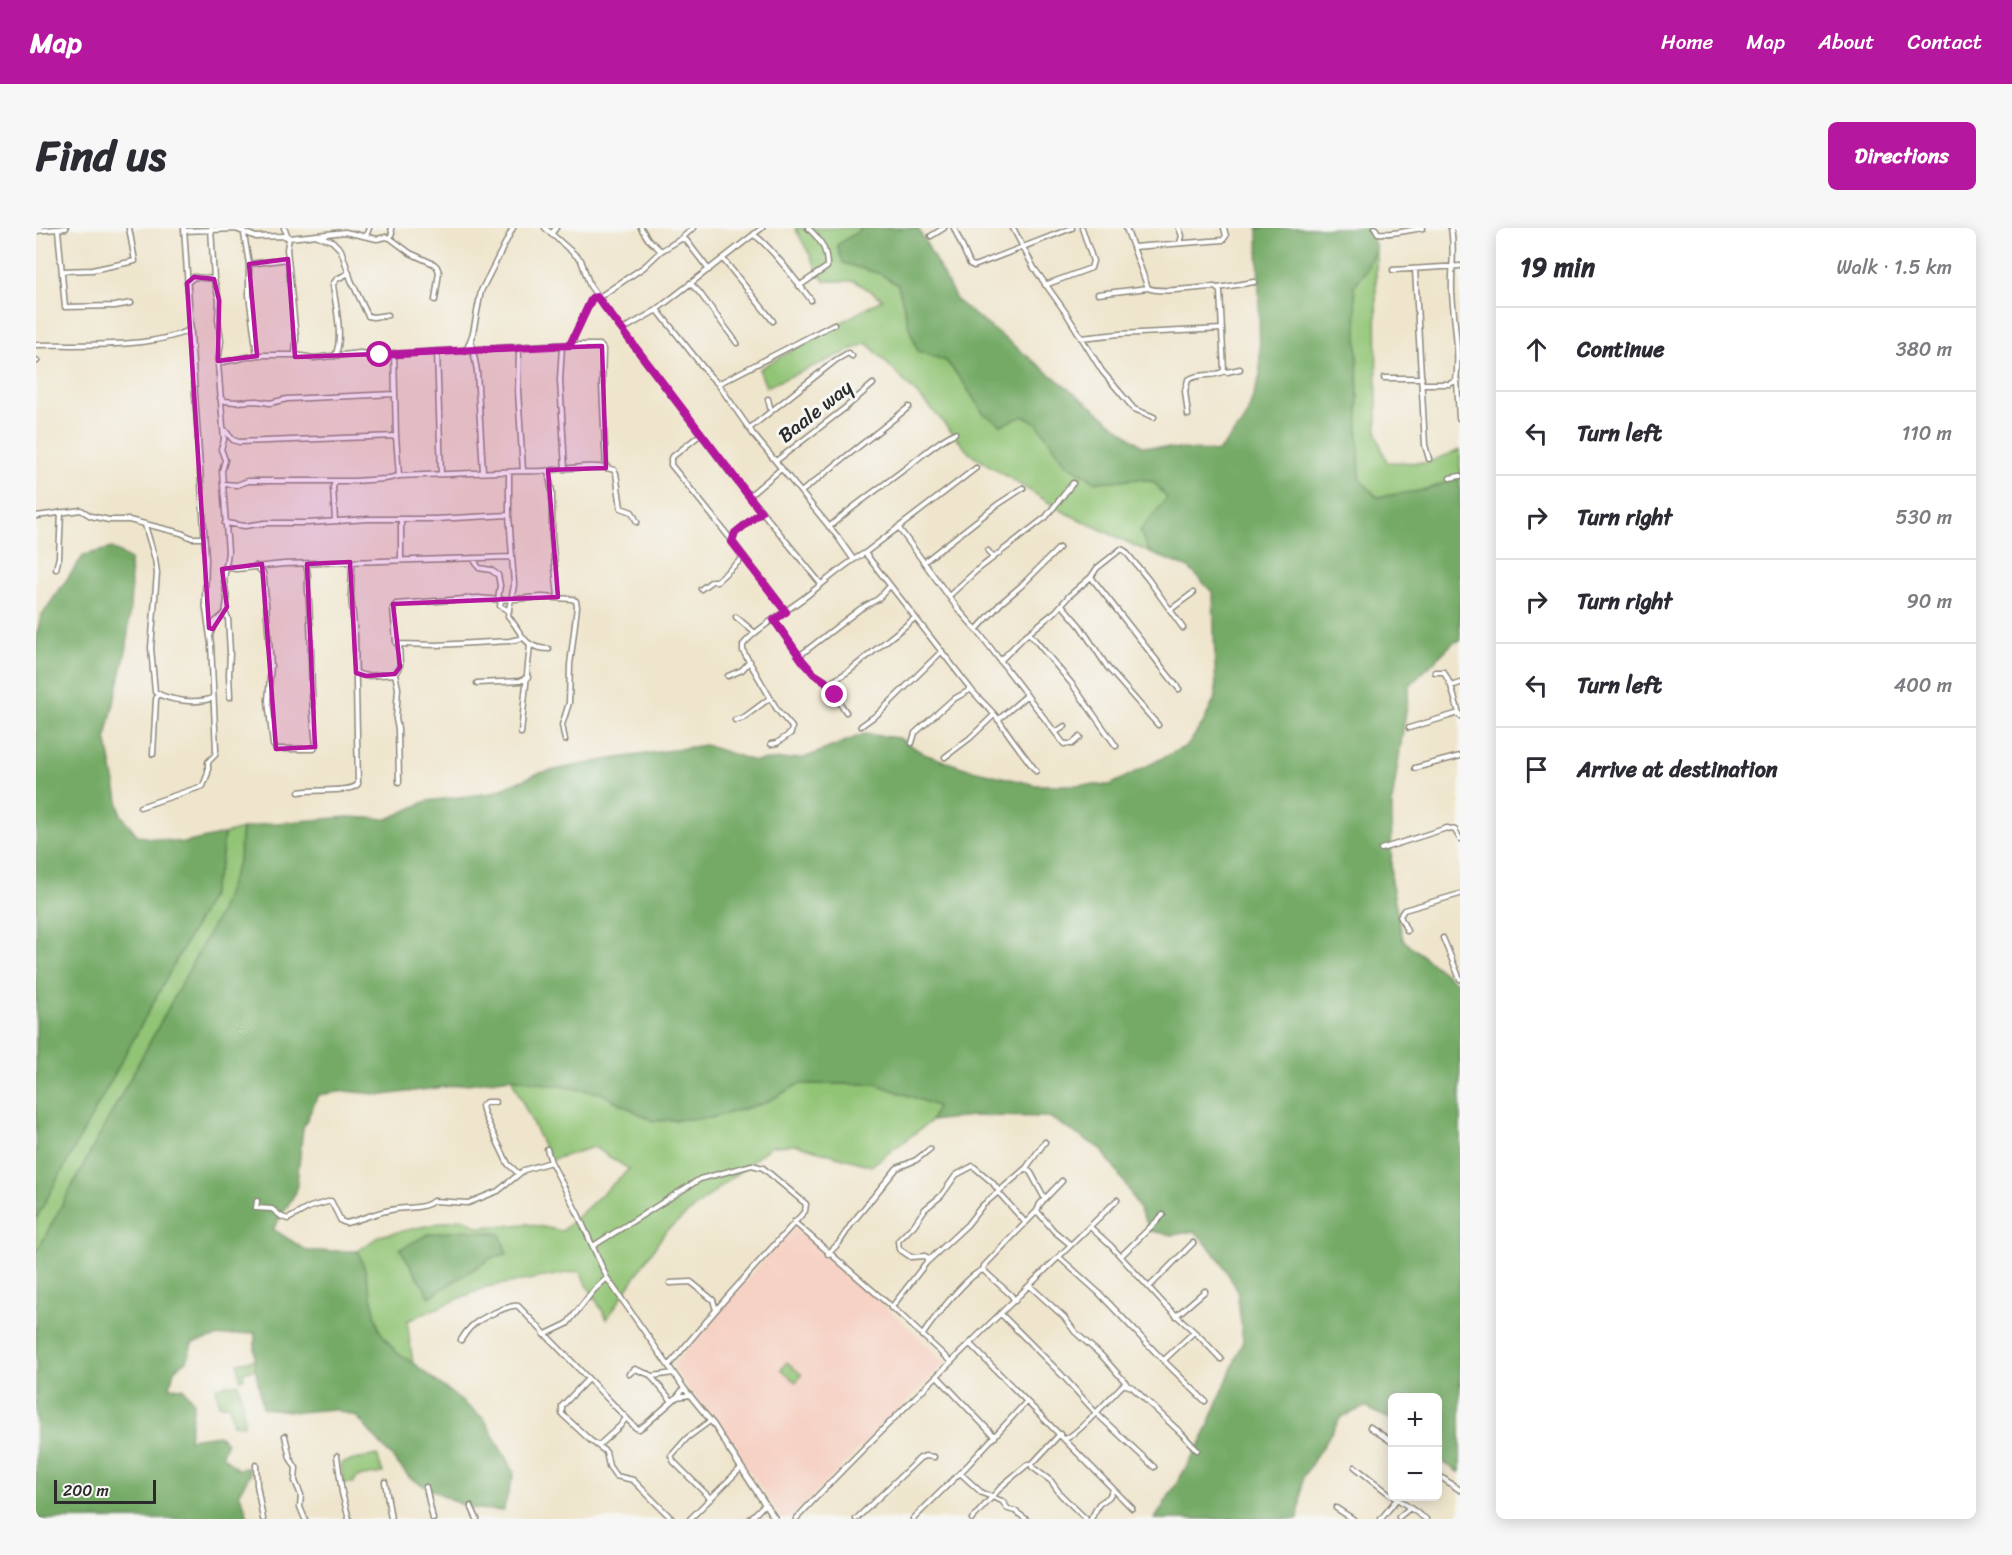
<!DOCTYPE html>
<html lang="en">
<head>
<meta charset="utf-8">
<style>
	body { margin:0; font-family:Sriracha,sans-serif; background:#f7f7f7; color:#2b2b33 }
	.controls { position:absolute; right:18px; bottom:18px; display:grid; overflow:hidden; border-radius:9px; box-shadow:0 3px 15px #0003 }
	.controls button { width:54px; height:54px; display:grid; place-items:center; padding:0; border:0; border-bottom:2px solid #e1e1e2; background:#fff; color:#2b2b33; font:30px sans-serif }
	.scale { position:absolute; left:18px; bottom:15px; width:102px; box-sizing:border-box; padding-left:6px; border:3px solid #2b2b2b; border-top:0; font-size:16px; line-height:21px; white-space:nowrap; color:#2b2b2b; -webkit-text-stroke:4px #f6f6f2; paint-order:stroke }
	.stop { position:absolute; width:18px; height:18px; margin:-14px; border:4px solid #b5179e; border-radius:50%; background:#fff }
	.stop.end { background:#b5179e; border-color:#fff; box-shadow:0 2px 6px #0008 }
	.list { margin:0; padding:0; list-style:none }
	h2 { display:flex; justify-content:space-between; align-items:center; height:78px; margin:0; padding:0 24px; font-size:26px }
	h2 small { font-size:20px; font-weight:400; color:#7c7c81 }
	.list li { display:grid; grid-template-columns:39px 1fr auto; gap:18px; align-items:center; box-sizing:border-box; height:84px; padding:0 24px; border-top:2px solid #e1e1e2 }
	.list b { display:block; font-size:22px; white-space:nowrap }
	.list em { font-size:20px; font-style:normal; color:#7c7c81 }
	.icon { flex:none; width:33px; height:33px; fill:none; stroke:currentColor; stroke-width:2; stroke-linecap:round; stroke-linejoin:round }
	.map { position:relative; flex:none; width:1424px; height:1291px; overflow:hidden; border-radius:9px }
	header { display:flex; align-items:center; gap:36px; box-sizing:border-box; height:84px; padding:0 30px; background:#b5179e; color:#fff }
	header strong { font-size:28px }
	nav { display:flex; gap:33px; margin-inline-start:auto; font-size:21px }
	.intro { display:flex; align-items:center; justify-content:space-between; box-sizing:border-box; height:144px; padding:0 36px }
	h1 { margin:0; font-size:42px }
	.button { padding:15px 27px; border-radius:9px; background:#b5179e; color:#fff; font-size:21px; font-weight:700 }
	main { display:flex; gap:36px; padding:0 36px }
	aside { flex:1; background:#fff; border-radius:9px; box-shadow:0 3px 15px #0003 }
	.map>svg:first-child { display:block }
	.built { fill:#f6d2c4 }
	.green { fill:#91c474; stroke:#5e7850; stroke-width:1.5 }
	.forest { fill:#74aa66; stroke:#506a48; stroke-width:1.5 }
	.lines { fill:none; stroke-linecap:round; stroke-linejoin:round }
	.street-casing { stroke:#8d887c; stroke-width:7 }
	.secondary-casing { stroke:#8d887c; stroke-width:8 }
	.street { stroke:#fff; stroke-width:4 }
	.secondary { stroke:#fff; stroke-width:5 }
	.route { stroke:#b5179e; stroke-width:8 }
	.marked { fill:#b5179e; fill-opacity:0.2; stroke:#b5179e; stroke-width:4.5; stroke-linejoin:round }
	.labels { text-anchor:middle; stroke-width:6; stroke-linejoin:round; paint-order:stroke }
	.street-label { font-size:20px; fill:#2b2b2b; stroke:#f6f6f2 }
</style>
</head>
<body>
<header>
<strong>Map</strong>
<nav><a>Home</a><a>Map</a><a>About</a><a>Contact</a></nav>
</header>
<div class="intro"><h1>Find us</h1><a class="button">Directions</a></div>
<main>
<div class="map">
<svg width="1424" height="1291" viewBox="0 0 1424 1291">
	<rect width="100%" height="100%" fill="#f6f6f2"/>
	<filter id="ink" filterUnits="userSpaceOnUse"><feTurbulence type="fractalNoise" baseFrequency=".0167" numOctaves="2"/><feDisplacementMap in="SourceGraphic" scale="12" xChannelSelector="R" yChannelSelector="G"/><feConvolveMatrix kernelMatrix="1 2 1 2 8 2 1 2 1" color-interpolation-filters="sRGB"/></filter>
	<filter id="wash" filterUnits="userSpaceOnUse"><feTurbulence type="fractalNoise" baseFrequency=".008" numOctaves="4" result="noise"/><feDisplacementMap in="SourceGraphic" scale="24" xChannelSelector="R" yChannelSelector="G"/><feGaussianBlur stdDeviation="1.35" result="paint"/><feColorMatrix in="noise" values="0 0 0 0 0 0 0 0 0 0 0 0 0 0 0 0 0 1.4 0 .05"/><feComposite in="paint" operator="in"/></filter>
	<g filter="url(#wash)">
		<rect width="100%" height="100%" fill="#efe5cc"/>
		<path class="built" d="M757,998L868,1095L909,1135L754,1291H746L698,1222L700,1217L697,1211L689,1210L636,1138Z"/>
		<path class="green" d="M759,0H824L807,35L845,46L862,57L874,102L882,123L910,133L927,154L947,185L988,188L1001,195L1030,236L1060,254L1103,251L1118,254L1132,270L1104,303L1114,325L1028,284L933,225L902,188L831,115L730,159L723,141L847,71L819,53H788Z
			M1340,19L1341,208L1351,234L1390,235L1424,222V249L1390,262L1341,269L1324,251L1322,209L1321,97L1318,58L1330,42Z
			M206,601L203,631L183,686L0,1025V991L174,670L185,634L188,606Z
			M475,850L565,865L617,893L675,889L729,875L763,856H840L902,878L895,893L835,938L762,917L735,918L629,1004L571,1091L543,1043L450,1059L371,1093L377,1135L359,1123L343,1102L329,1042L322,1023L343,1008L427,990L443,999L492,996L526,1003L593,941L558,919L514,932Z
			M222,1131L224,1140L207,1144L208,1150L204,1151L202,1135Z
			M751,1134L766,1147L760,1154L745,1141Z
			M202,1155L207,1175L208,1197L197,1196L193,1177H183L180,1159Z
			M341,1227L347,1245L321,1249L317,1255H307L305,1235Z"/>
		<path class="forest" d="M824,0H882L921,73L1106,218L1182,224L1209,192L1224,148L1222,0H1333L1340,19L1330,42L1318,58L1321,97L1322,209L1324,251L1341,269L1390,262L1424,249V413L1418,414L1374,457L1356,574L1355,654L1367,712L1424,757V1245L1402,1231V1170H1356V1192L1329,1179L1305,1189L1267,1249L1262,1291H1119L1166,1213L1207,1113L1201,1062L1184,1032L1159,1003L1137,1007L1115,1003L1090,957L1065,921L1013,889L936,888L895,893L901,878L840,856H763L729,875L675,890L617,893L565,865L475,850L348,867L310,863L282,867L267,900L260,964L237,1001L271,1023H322L329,1042L343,1102L359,1123L377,1135L448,1191L478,1245L467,1283L431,1280L375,1251L321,1189L298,1181L263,1184L227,1180L219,1138V1105L184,1108L156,1115L151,1133L138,1142L134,1159L147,1160L158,1174L153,1211L183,1207L191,1215L187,1223V1228L201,1241L212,1240L214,1246L203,1265L210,1281L212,1291H0V1025L183,686L203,631L206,601L229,596L312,589L352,591L391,573L456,565L503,545L570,532L669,517L718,533L768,530L828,506L863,510L888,526L932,541L1000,557H1074L1152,517L1167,495L1180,468L1177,365L1153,340L1114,325L1104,303L1131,270L1118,254L1103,251L1060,254L1030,236L1001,195L988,188L965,197L947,185L927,154L910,133L882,123L874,102L862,57L845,46L807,35L801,17L824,2Z
			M76,320L94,332L95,364L91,419L70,509L85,587L102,608L148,615L188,606L185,634L174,670L0,991V409L5,388L48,327Z
			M429,1002L464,1006L471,1026L455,1030L394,1069L364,1021L393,1006Z"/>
	</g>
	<g filter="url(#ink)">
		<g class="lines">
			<defs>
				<path id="street" d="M175,0L178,51L183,72L182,91L185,113L182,135L188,212L185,221L189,232L186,243L192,324L188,352L191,372L189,385L192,390L194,424L193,446L194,469
					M207,0L213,36V67L221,127
					M248,0L253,10L251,21L260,110L259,127
					M509,0L545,32L554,58L586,102L692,242L785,356
					M605,0L612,11L625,23
					M918,0L934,36L938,38L1036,0
					M977,0L998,40L1030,85L1066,143L1098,181L1118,189
					M1090,0L1112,60C1124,66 1163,59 1179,59L1184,63L1188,143L1191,144L1204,141
					M1143,0L1146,8L1144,15
					M1339,0L1342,5C1357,7 1372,2 1387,0
					M22,2L29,79L79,78L95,75
					M0,3L30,0
					M148,3L200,1L220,9L248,8L253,10L309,4L341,11L350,9L354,10L374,25L398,36L401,39L403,44L399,72
					M515,6L520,0
					M718,6L726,0
					M282,8L296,13L305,22L315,52L332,88L337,89L352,87
					M330,8L333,0
					M895,8L908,0
					M354,10L356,5L355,0
					M645,11L650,12L673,42
					M1098,19L1187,12L1190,8L1188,0
					M687,31L737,93
					M213,36L252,31
					M1379,41L1389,217L1393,231
					M1357,42L1424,38
					M26,43L56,42L99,33L93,0
					M151,55L158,49L178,51
					M654,55L663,64L701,115
					M1009,57L1055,40L1057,33L1046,0
					M763,58L791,39C791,21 785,12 772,0
					M1182,60L1218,54
					M1062,66L1112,60
					M619,83L623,84L674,148L682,156L717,206L801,308L817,331
					M586,102L619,83L717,7C728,10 766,60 775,72
					M1045,110L1083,106L1186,101
					M435,111L441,143L447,244
					M0,117C44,116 116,121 155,101
					M534,117L556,70L565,68L608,39L625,23L645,11L657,0
					M526,118L524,152L529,241
					M483,120L482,163L487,243
					M431,121L437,105L445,63L477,0
					M401,123L405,246
					M358,125L360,208L363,248
					M299,128C308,110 299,76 297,56L301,51L313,45
					M0,132L1,133
					M182,135L221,127H259L278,130L324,125L340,127L514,117H564L567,121L566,157L570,240
					M1348,150H1386
					M1421,152L1423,190
					M682,156L798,96
					M1387,156H1413L1420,153C1424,124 1418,94 1416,65C1415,43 1419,22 1415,0
					M184,170L189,173L199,174L221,173L234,175L251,171L359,166
					M732,171L735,183
					M1152,187L1149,163L1152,152C1163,144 1178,150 1188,143
					M187,200L197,212L203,214L360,208
					M714,200L800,132L812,125L816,128
					M665,206L635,230V237C663,271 690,304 716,339C728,353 738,369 750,383
					M740,233L809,180L837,156
					M512,243L516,264V310L522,369
					M473,244V287L478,356C477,367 473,376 472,388C487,405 486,420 513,421
					M1414,250L1424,248
					M188,256L201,257L212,253H318L349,251L363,248L487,243C515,246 551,233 578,242L580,245L585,280L596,284L601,294
					M765,264L873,179
					M713,268L745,241
					M0,288L45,282L55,288L73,292H93L145,305L156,310H168
					M299,293L297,259L300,253
					M189,295L209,298L229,295H272L332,291H400L473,287
					M109,297L119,331L121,345L115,420L119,464C133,473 161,476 177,470
					M793,299C818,277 844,260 870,240C887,227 900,214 919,205
					M862,299L922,381L944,406L1028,516H1036L1044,509
					M696,314L699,305L725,284
					M952,323L957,330
					M829,325C864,370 899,415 934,460C942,471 954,480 962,491C974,509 987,526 1000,543
					M437,330L443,340L455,342L462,347L464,357L462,372
					M365,332V291
					M888,334L961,277L987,260
					M220,338L227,345L228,351L235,438L232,472L237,517L240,521H278L280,517C273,466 277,415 272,363C271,354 274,344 269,336
					M191,339L200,341L248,336L476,329
					M20,341L23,329L25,284
					M1055,349L1143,461
					M665,361L676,353H681L708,329
					M913,368L940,343L1010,289L1037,255
					M465,372L464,378L473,383
					M1026,377L1044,398L1072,440L1122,497
					M1134,382L1157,365
					M700,389L719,405
					M738,392L766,432L778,446L789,453L810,484
					M940,402L965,375L985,358L1023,320
					M993,405L1036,456L1080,518
					M174,408L178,395L189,385
					M363,416L401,417L474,413L487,410
					M763,428L824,381L842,371L853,359
					M964,433L989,408L1020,383L1033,368L1055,349L1061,340L1085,321L1089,323L1112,351L1147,400
					M1399,444H1408L1415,458L1423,485
					M320,445L330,448L359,446
					M359,446L364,437L363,416L360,415L357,380L360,376L442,370L465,372L506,369L536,371L540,373L541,379L534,437L533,475L526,497L529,512
					M359,446L362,460L360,491L362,501L363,554
					M692,448L706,442L714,433
					M441,455L484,453L492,449
					M791,457L813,443L879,390
					M1415,458L1424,455
					M699,492L707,490L734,470
					M962,492L990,468
					M825,498L843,485L906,423
					M1373,500L1423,485L1424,488
					M1020,504L1029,498
					M485,505L494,417
					M876,515L879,505L916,472L934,462
					M735,516L741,515L755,505L756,499L742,483L707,423V417C720,400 755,381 773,366C792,352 808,336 829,325L940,240
					M117,526L120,471L122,467
					M909,529L934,510L958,487
					M1379,540L1424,528
					M263,564C277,561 316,565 322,556L319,407L315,368L316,335
					M104,579L167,558L172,545V534L179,527L180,522L175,416L169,374L170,331L148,0
					M1345,621L1411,600L1419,602L1424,611
					M1371,703L1364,688L1368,682L1424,666
					M1407,710L1424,751
					M459,874H450L446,878L448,886L472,936L483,946
					M511,921L515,934L542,986L571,1050L648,1160L678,1197L693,1221
					M990,940L995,945L1009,971
					M962,964L989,994
					M221,973L220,980L236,981L246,989L252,991L274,979L295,973L305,993L310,995C327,991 343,983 360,981C371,979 388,981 397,973L432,975L462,963L488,942L515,934
					M1001,983L1018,1003L1035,1017
					M758,994L866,1088L915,1134
					M1054,999L1075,1018L1128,1076L1165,1110L1185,1131
					M557,1018L664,951L716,937L727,940L770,976L769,983L692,1068L633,1137
					M792,1026L803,1015L816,995L861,940L880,932L894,921
					M1085,1028L1127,987
					M1023,1029L1063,1065L1124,1129L1169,1173
					M894,1031L889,1028L875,1029L863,1021L862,1013L878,997L889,981L905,968L920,947L937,938L956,954L963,963
					M947,1042L975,1067L979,1073
					M634,1055L655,1054L677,1072L680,1082
					M994,1058L1028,1089L1039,1104L1066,1128L1090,1155V1157H1087C1075,1168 1042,1207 1029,1211
					M1114,1058L1157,1015
					M855,1080L890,1035L931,997L946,978L990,940L1009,914
					M965,1086L1026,1147L1060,1185L1118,1239
					M1140,1088L1169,1063
					M508,1107L531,1096L558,1062L571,1050
					M886,1108C895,1094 932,1046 947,1042L948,1038L1001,983L1004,976L1026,953
					M425,1112C428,1107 432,1101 437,1097C445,1090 474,1076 482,1078L600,1200L603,1201L609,1197L641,1169L648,1160
					M934,1116L1096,1280
					M1128,1132L1158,1104
					M593,1146L599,1141L617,1148L637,1145
					M613,1146L636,1173
					M902,1149L959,1209
					M552,1151L526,1178V1186L554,1212L570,1224L573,1238L580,1248L597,1252L636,1291
					M1090,1157L1096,1159L1146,1206L1161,1222
					M641,1169L654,1167
					M674,1193L651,1210L635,1228L638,1234L675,1271
					M1334,1199L1356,1214
					M249,1208L254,1230L260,1240L259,1253L265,1267L264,1279L269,1291
					M562,1218L584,1198L590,1190
					M301,1228L306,1265L313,1291
					M996,1236V1239L1015,1253L1025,1267L1050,1291
					M220,1237L221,1257L227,1291
					M1319,1239L1356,1268
					M924,1245L946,1265L966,1273L972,1281L979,1283L990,1291
					M1402,1247L1424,1262
					M349,1254L355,1291
					M390,1259L397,1291
					M1357,1268L1390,1291
					M435,1278L441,1291
					M1300,1280L1317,1291
					M1363,1289L1374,1280
					M654,1291L705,1240
					M714,1291L729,1276
					M760,1291C813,1233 870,1179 925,1124L1081,972
					M820,1291L884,1230L889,1228L898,1229
					M877,1291L931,1238L990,1174
					M936,1291L968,1256L992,1236H996L1024,1206
					M1055,1291L1063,1276L1073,1269L1077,1262
					M1345,1291L1361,1271"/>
				<path id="secondary" d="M693,1221L739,1291"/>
			</defs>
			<use href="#street" class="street-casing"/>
			<use href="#secondary" class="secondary-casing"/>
			<use href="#street" class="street"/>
			<use href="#secondary" class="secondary"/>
		</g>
	</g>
	<g class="lines" filter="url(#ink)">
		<path class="route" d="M344,127L534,117L556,70L561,69L725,284L699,305L696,314L750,384L738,392L766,432L778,446L789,453L799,467"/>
	</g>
	<path class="marked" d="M252,31L259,129L566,118L570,240L512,242L522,369L357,376L364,439L359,446L330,448L320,445L314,334L271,336L279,519L240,521L226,336L186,341L191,379L177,401L173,400L151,55L158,49L178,51L183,72L182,133L221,128L213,36Z"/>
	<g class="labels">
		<g class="street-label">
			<text transform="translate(779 183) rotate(-38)" y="7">Baale way</text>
		</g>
	</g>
</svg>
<div class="controls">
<button>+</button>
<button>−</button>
</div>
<div class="scale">200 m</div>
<div class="stop" style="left:344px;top:127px"></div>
<div class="stop end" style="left:799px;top:467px"></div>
</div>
<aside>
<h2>19 min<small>Walk · 1.5 km</small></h2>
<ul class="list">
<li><svg class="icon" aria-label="ahead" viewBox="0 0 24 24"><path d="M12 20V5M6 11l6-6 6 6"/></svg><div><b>Continue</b></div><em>380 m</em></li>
<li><svg class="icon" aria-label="left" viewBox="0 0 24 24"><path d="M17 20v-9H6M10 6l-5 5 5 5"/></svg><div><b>Turn left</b></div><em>110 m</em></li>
<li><svg class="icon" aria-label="right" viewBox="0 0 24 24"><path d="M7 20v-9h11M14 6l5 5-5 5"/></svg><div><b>Turn right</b></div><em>530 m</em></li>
<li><svg class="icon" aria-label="right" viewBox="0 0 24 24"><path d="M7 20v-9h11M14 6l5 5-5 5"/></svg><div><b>Turn right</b></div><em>90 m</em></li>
<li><svg class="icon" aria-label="left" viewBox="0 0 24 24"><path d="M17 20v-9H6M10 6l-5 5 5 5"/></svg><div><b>Turn left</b></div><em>400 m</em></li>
<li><svg class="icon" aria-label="arrive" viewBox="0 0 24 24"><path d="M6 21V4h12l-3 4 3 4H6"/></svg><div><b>Arrive at destination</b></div></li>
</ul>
</aside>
</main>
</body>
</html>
